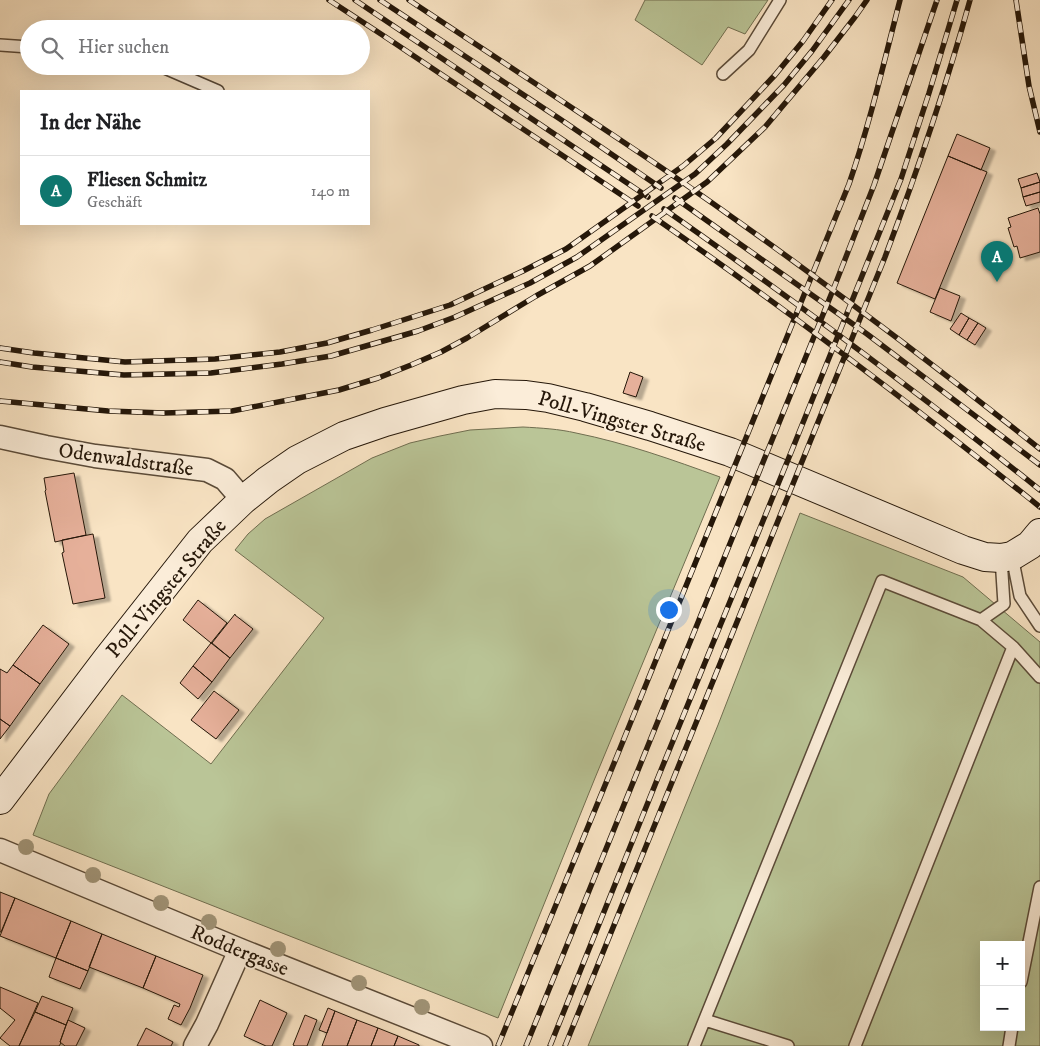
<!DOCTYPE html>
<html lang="de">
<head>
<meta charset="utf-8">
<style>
	body { margin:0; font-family:"IM FELL DW Pica",serif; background:#f6f6f6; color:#202124 }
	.controls { position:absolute; right:15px; bottom:15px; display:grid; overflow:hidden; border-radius:0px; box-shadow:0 5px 20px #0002 }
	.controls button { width:45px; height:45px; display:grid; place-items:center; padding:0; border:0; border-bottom:1px solid #e0e0e0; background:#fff; color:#202124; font:25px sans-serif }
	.you { position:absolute; left:668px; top:609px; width:18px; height:18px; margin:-12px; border:4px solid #fff; border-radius:50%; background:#1a73e8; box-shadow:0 0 0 8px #1a73e833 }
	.badge { display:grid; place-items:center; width:32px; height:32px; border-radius:50%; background:#0f766e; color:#fff; font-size:16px; font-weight:700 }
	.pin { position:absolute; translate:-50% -41px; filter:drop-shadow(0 1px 2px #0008) }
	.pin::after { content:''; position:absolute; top:26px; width:18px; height:15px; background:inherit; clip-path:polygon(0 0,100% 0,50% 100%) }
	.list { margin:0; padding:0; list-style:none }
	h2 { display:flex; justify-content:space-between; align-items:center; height:65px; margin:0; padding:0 20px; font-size:21px }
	h2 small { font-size:16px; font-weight:400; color:#757577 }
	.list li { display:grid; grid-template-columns:32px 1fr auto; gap:15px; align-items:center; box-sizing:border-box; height:70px; padding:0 20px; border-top:1px solid #e0e0e0 }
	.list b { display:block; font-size:19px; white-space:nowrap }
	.list p { margin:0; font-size:16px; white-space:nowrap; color:#757577 }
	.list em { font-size:16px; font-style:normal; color:#757577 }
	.icon { flex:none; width:28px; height:28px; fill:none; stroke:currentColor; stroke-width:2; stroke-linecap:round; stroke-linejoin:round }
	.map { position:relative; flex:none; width:1040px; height:1046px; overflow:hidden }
	.search { position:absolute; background:#fff; box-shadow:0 5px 20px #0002; left:20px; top:20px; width:350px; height:55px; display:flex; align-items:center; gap:12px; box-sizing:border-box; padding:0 18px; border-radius:28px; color:#757577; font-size:19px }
	.panel { position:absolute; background:#fff; box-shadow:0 5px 20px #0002; left:20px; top:90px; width:350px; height:135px; border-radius:0px }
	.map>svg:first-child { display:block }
	.green { fill:#bac597; stroke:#706e50; fill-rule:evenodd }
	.building { fill:#e6b09a; stroke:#251709; filter:url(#shadow) }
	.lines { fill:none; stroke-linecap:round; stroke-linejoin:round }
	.lane-casing { stroke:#5a4a38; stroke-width:14 }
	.street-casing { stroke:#5a4a38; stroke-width:25 }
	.secondary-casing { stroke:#251709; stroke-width:30 }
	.lane { stroke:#fbedd9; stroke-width:11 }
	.street { stroke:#fbedd9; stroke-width:22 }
	.secondary { stroke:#fbedd9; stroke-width:28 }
	.rail-casing { stroke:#251709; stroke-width:5.5 }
	.rail { stroke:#fbedd9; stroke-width:4; stroke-dasharray:11; stroke-linecap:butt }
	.tree { fill:#a19579 }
	.labels { text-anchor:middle; stroke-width:4; stroke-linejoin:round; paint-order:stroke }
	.street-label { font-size:21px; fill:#251709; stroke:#fbedd9 }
</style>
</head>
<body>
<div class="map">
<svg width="1040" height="1046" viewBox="0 0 1040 1046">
	<defs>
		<filter id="shadow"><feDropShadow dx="5.5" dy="3" stdDeviation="1" flood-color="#0004"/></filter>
	</defs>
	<rect width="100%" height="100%" fill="#f9e4c4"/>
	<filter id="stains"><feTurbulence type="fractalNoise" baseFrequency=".004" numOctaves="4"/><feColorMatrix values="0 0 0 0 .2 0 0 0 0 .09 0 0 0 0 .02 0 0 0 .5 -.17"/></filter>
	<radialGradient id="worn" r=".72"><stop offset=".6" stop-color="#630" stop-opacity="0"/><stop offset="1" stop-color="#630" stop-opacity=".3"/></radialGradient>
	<path class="green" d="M645,0H768L745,34L728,27L702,65L635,20Z
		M523,427C541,428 559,429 576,433C626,443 673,460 720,477L595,778L498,1018L33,835L49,794L122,695L211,764L324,618L235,550L248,534L265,519L372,458L410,443L440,436L470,430Z
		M800,513L963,577L1040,642V1046H588L718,725ZM984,945H1021V1027H984Z"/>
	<path class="building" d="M957,134L990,148L981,170L948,156Z
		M948,156L987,172L935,299L897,283Z
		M1037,173L1040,182L1021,188L1018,179Z
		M1040,182V192L1023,197L1021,188Z
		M1040,192V202L1026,206L1023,197Z
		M1038,208L1040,214V252L1020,258L1017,246L1014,247L1008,228L1011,227L1008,218Z
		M940,288L960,296L951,321L930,312Z
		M961,313L969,318L959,335L950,329Z
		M969,318L978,323L967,340L959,335Z
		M978,323L986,328L975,345L967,340Z
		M630,372L643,377L636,397L623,393Z
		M74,473L86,535L55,542L45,491L46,490L44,478Z
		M93,534L105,598L73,604L66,572L62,553L64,552L62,540Z
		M198,600L227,623L211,643L183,620Z
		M235,614V615L253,629L230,658L212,643Z
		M43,625L69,644L40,684L13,665Z
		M211,643L230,658L212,682L193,666Z
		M13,665L40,684L10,726L0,719V669L7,673Z
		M193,666L212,682L198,699L180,683Z
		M214,691L239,710L216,739L191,720Z
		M0,719L10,726L0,739Z
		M0,892L15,898L1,932H0Z
		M15,898L71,921L56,958L0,936Z
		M71,921L102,934L88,971L56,958Z
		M102,934L156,956L143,988L89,967Z
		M156,956L203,975L190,1008L181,1025L168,1019L174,1005L179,1007L180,1004L143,988Z
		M56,958L88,971L80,989L49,977Z
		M0,987L38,1003L19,1046H10L0,1038L15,1020L0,1008Z
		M42,996L73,1008L66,1025L35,1012Z
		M260,1000L287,1013L272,1046H266L244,1036Z
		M328,1008L335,1011L327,1033L319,1030Z
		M335,1011L357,1020L347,1046H322Z
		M35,1012L66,1025L60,1042L61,1043L59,1046H19Z
		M305,1015L317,1020L307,1046H295L293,1045Z
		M68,1020L85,1028L76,1046H65L60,1042Z
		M357,1020L378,1028L371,1046H347Z
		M146,1028L173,1042L171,1046H137Z
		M378,1028L398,1036L394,1046H371Z
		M398,1036L419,1045V1046H394Z"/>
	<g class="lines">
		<defs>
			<path id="lane" d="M0,45L29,47
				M160,66L218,91
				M723,74L749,50L780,0
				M1012,556L1020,596L1040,626
				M981,620L1004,604L1001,558
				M1021,982L1040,887
				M705,1020L788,1046
				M694,1046L882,581L981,620L1013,647L1040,677
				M855,1046L1013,647
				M1009,1046L1012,1027"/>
			<path id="street" d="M0,437L46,447L95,456L207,470L225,479L243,500
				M0,850L240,950L481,1046
				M195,1046L207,1024L240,950"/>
			<path id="secondary" d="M0,800L107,659L200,541L243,500L268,480L297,460L344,436L385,422L463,400L495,394L526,395L548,398L585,407L650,426L730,452L963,550L985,557L1001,558L1012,556L1030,545L1040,533"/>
		</defs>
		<use href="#lane" class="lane-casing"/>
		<use href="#street" class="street-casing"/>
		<use href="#secondary" class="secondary-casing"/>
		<use href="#lane" class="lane"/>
		<use href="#street" class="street"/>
		<use href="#secondary" class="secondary"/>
		<defs>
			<path id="rail" d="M329,0L387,38L638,206
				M355,0L648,197
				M380,0L560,119L661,188
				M409,0C493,56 578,111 662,168C791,257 917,351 1040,449
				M1016,0L1029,86L1040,132
				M675,198L867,334L1040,465
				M664,209C792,299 918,392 1040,490
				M652,216C785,308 914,406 1040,507
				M0,348L34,353L125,362L215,359L280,352L327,343L372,330L450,305L523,271L566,249L683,166L716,138L775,75L803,41L832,0
				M0,362L32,367L124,375L211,373L282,364L331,356L418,331L455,317L530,283L577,257L695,174L727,144L784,85L812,51L849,0
				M0,401L108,411L164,413L232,411L339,390L378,378L411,365L441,352L467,338L536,296L590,266L707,182L765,127L824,57L855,17L867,0
				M498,1046L617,756L849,184C870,123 884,62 900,0
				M526,1046L835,285L874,185L937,0
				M550,1046L659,775L792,450L901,179L929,93L957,0
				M565,1046L885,257C917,172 946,87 970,0"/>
		</defs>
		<use href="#rail" class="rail-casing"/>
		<use href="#rail" class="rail"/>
	</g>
	<g class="tree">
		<circle cx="26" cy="847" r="8"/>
		<circle cx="93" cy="875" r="8"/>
		<circle cx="161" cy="903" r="8"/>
		<circle cx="209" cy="922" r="8"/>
		<circle cx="278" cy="949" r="8"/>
		<circle cx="359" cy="983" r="8"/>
		<circle cx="422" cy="1007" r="8"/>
	</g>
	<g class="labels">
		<g class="street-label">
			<text transform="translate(622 421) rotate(16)" y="7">Poll-Vingster Straße</text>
			<text transform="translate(126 459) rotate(8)" y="7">Odenwaldstraße</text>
			<text transform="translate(166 588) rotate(-50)" y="7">Poll-Vingster Straße</text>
			<text transform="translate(240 950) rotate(22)" y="7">Roddergasse</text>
		</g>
	</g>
	<rect width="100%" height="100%" filter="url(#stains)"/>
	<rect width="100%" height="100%" fill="url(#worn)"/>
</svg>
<div class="controls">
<button>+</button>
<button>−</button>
</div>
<div class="you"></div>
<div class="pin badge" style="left:997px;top:282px">A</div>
<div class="search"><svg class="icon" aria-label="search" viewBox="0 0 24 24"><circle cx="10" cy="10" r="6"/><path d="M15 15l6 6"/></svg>Hier suchen</div>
<section class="panel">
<h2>In der Nähe<small></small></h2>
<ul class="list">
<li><span class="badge">A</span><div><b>Fliesen Schmitz</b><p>Geschäft</p></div><em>140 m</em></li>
</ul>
</section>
</div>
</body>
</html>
